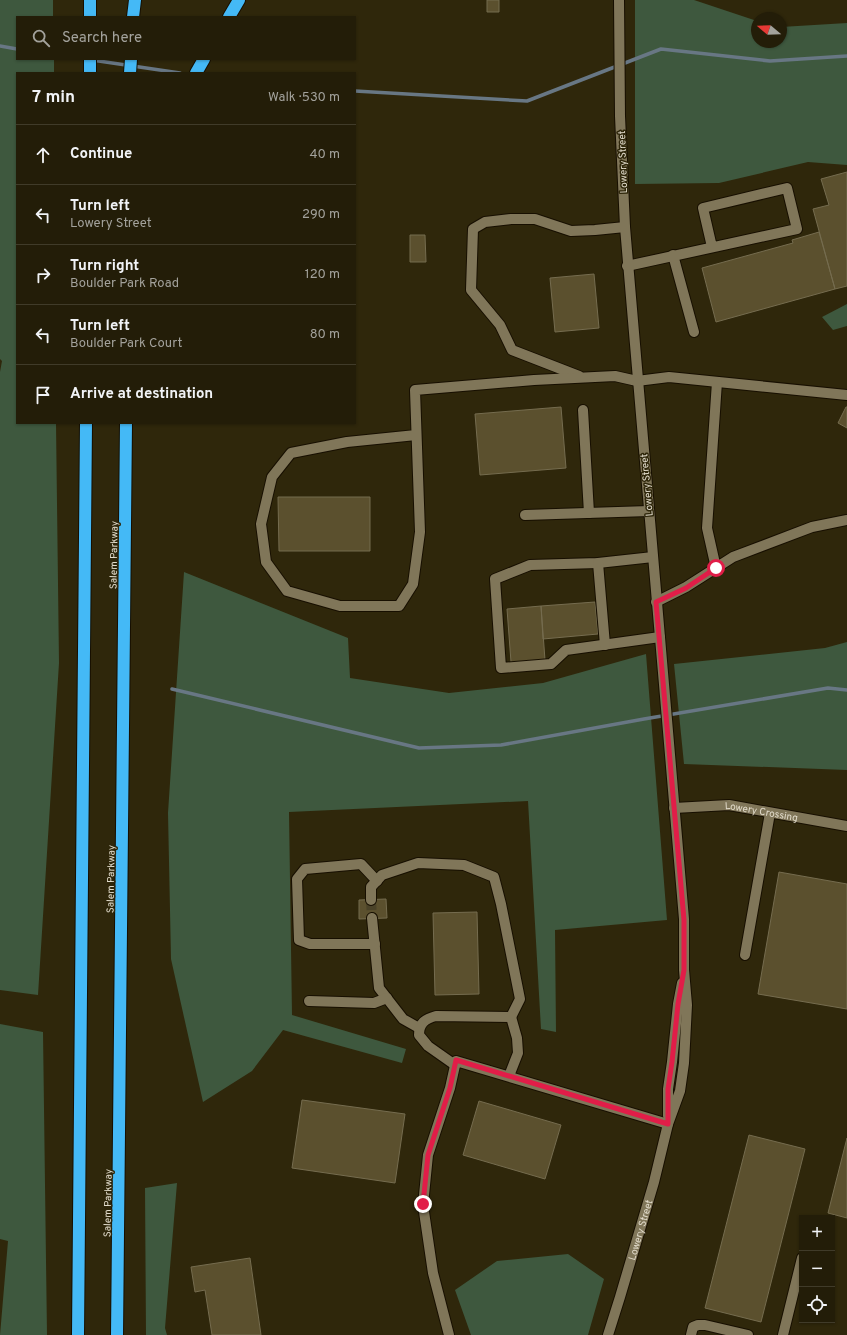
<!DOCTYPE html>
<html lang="en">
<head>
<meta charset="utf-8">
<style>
	body { margin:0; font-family:Overpass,sans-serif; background:#2b2612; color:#f1f3f6 }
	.controls { position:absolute; right:12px; bottom:12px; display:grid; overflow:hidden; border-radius:0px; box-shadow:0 1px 3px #0004 }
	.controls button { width:36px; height:36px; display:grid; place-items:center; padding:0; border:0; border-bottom:1px solid #403b29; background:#231d08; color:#f1f3f6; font:20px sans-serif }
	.compass { position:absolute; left:751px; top:12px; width:36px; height:36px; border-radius:50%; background:#231d08; box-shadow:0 1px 3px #0004; rotate:289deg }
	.stop { position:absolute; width:12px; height:12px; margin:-9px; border:3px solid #e11d48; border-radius:50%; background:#fff }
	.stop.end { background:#e11d48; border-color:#fff; box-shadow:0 1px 4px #0008 }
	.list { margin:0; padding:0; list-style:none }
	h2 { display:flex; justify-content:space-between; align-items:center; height:52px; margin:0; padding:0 16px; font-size:17px }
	h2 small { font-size:13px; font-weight:400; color:#a3a29c }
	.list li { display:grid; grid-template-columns:26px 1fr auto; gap:12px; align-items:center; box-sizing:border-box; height:60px; padding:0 16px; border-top:1px solid #403b29 }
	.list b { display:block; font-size:15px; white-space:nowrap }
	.list p { margin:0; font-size:13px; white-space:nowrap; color:#a3a29c }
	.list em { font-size:13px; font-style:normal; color:#a3a29c }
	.icon { flex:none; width:22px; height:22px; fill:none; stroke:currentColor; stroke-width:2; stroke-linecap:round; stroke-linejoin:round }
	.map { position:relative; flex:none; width:847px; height:1335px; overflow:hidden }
	.search { position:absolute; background:#231d08; box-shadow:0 1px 3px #0004; left:16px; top:16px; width:340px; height:44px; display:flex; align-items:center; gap:10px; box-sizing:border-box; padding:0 14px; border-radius:0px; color:#a3a29c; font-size:15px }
	.panel { position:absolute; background:#231d08; box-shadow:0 1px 3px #0004; left:16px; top:72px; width:340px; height:352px; border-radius:0px }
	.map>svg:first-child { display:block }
	.forest { fill:#3e583e }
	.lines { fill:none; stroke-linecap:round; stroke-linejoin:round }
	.stream { stroke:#687784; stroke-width:3.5 }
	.building { fill:#5b502e; stroke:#756c4f }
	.minor-tunnel { stroke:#4a4228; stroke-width:10; stroke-dasharray:10 5; stroke-linecap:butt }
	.minor-casing { stroke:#170f00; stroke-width:12 }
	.highway-casing { stroke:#170f00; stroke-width:14 }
	.minor { stroke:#807659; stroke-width:10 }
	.highway { stroke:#44b9f6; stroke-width:12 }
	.route { stroke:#e11d48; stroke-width:5 }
	.labels { text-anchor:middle; stroke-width:3; stroke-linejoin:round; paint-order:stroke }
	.street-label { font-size:10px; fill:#e2dccc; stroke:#2f270b }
</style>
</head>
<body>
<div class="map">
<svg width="847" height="1335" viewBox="0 0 847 1335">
	<rect width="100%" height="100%" fill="#2f270b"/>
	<path class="forest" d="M0,0H53V17H17V59H54V73H17V423H56L59,663L38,995L0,990V372L2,361L0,359Z
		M635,0H694L757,21V42H781V27L847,23V165L808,162L719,183L635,184Z
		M847,304V326L833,330L822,317Z
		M184,572L348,638L350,678L449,693L543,683L646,654L667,920L555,930L556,1032L541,1029L528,801L289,812L292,1015L406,1049L402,1063L283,1030L252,1071L203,1102L171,959L168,813Z
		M847,642V770L684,764L674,664L825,648Z
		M0,1024L43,1032L47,1335H0L8,1241L0,1239Z
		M177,1183L165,1328L167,1335H146L145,1188Z
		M568,1254L604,1279L588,1335H471L455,1290L497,1261Z"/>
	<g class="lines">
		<path class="stream" d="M0,46L17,49
			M92,60L180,73
			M355,91L527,101L661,49L770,61L847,56
			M172,689L419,748L501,745L644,719L828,688L847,690"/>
	</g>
	<path class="building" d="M487,0H499V12H487Z
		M847,172V286L835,289L813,209L829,205L821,179Z
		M819,232L835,289L716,322L702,268L793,243L792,240Z
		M410,235H425L426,262H410Z
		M594,274L599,328L555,332L550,278Z
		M561,407L566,468L480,475L475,414Z
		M846,407H847V428L838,423Z
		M278,497H370V551H279Z
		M595,602L598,634L543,639L541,606Z
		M541,606L545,660L511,662L507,609Z
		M779,872L847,884V1009L758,994Z
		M386,899L387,918L359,919V900Z
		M477,912L479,994L435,995L433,913Z
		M302,1100L405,1114L395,1183L292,1168Z
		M479,1101L561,1125L545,1179L463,1155Z
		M749,1135L805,1149L761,1322L705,1308Z
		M847,1138V1218L828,1213Z
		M250,1258L261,1335H212L205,1290L195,1292L191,1267Z"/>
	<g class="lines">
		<path class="minor-tunnel" d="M371,900L372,918"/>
		<defs>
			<g id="minor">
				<path d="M673,255L694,332"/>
				<path d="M627,266L797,229L787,188L703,208L712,247"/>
				<path d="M579,376L512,350L500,325L471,290L473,229L485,222L511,219H535L571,231L595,230L625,227"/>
				<path d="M583,410L589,513"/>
				<path d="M416,435L347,442L291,453L272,477L261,524L266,562L287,591L340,606H399L413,584L420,532L415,390L534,380L615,376L637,381L669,377L847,395"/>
				<path d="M525,515L649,511"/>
				<path d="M653,557L598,563L530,565L495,579L501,668L551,664L566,650L660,637"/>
				<path d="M598,563L605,645"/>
				<path d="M716,568L707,528L717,382"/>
				<path d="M656,602L686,587L733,557L812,527L847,520"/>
				<path id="s1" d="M674,808L729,805L847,826"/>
				<path d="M371,900V887L382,875L418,863L464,865L494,877L501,904L520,999L511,1017"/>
				<path d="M372,918L379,988L403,1019L419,1028"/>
				<path d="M375,944H310L299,940L297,879L305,869L361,864L377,881"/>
				<path d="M745,955L770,813"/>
				<path d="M309,1001L374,1003L387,998"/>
				<path d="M455,1065L428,1046L419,1035C419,1023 425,1019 436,1016L511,1017L517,1038L518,1053L509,1076"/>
				<path d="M668,1116V1089L672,1062L678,1004L682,983"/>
				<path d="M449,1335L433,1273L423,1205L428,1155L450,1088L456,1061L668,1124"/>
				<path id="s2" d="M608,1335L620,1297L654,1182L668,1124L680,1091L684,1063L687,1005L684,970V919L625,227L620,116L619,0"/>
				<path d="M691,1335L693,1327L698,1325H705L748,1335"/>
				<path d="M783,1335L802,1258"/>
			</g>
			<path id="highway" d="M90,17V0
				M133,17L135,0
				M229,17L239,0
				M90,73V59
				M130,73L131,59
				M196,73L204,59
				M78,1335L86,423
				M117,1335L126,423"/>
		</defs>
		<use href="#minor" class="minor-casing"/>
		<use href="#highway" class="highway-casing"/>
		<use href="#minor" class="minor"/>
		<use href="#highway" class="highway"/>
	</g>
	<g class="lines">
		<path class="route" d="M423,1204L428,1155L450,1088L456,1060L668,1124V1089L672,1062L678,1004L684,970V920L656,602L686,588L716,568"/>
	</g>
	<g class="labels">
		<g class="street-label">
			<text transform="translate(622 162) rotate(-92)" y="4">Lowery Street</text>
			<text transform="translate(646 485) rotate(-95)" y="4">Lowery Street</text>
			<text transform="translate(113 555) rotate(-89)" y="4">Salem Parkway</text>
			<text dy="4" stroke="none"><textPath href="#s1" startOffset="88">Lowery Crossing</textPath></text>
			<text transform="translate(110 879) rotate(-89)" y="4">Salem Parkway</text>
			<text transform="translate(107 1203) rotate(-89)" y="4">Salem Parkway</text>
			<text dy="4" stroke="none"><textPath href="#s2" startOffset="110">Lowery Street</textPath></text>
		</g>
	</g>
</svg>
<div class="controls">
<button>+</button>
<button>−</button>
<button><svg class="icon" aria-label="locate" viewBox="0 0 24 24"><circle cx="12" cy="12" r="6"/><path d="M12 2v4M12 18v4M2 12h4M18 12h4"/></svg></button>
</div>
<svg class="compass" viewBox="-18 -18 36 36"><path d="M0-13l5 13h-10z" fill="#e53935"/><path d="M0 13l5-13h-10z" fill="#a3a29c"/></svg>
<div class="stop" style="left:716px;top:568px"></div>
<div class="stop end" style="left:423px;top:1204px"></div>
<div class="search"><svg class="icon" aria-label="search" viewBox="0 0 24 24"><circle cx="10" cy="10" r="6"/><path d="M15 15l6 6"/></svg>Search here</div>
<section class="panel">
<h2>7 min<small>Walk · 530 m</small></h2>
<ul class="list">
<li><svg class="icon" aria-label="ahead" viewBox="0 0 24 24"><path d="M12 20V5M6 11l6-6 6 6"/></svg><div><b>Continue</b></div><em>40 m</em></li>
<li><svg class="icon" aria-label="left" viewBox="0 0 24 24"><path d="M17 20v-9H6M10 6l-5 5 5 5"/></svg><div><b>Turn left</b><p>Lowery Street</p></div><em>290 m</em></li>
<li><svg class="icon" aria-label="right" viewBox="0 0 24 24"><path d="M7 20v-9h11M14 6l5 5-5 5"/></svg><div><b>Turn right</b><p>Boulder Park Road</p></div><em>120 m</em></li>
<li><svg class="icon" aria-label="left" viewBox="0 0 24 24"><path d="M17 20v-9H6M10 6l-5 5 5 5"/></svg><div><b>Turn left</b><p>Boulder Park Court</p></div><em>80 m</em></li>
<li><svg class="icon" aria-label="arrive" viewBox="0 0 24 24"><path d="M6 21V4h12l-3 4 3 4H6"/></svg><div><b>Arrive at destination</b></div></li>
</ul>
</section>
</div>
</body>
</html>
